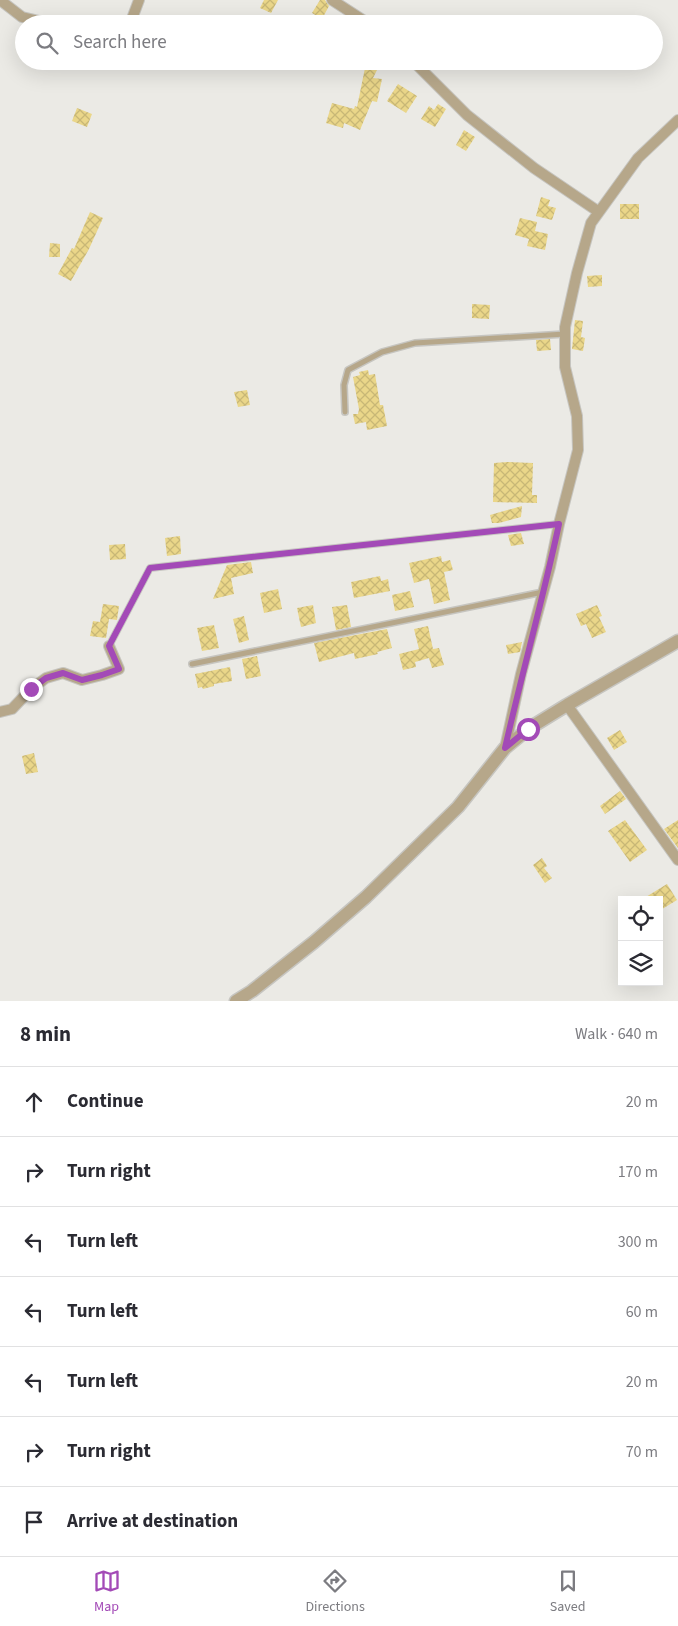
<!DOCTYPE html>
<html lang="en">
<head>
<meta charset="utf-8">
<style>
	body { margin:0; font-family:"Source Sans 3",sans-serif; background:#f2f2f3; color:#2b2b33 }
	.controls { position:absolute; right:15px; bottom:15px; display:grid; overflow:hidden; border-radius:0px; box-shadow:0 5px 20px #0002 }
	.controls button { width:45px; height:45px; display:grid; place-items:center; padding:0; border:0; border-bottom:1px solid #e1e1e2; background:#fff; color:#2b2b33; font:25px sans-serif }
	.stop { position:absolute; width:15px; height:15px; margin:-11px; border:4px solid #a34ab7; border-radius:50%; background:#fff }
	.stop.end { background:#a34ab7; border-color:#fff; box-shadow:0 1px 5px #0008 }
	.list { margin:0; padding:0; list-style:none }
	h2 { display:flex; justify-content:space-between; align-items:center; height:65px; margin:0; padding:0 20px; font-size:21px }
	h2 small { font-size:16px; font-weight:400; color:#7c7c81 }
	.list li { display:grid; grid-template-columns:32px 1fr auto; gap:15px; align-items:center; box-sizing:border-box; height:70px; padding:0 20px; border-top:1px solid #e1e1e2 }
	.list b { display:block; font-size:19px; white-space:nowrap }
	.list em { font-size:16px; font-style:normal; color:#7c7c81 }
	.icon { flex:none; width:28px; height:28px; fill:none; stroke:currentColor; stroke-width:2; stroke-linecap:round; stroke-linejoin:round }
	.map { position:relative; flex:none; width:678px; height:1001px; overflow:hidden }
	.search { position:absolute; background:#fff; box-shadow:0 5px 20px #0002; left:15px; right:15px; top:15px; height:55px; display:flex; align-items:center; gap:12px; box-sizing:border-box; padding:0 18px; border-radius:28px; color:#7c7c81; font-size:19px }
	.sheet { height:555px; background:#fff }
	nav { display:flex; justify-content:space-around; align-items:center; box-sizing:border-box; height:70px; border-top:1px solid #e1e1e2; background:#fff; font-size:14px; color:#7c7c81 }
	nav a { display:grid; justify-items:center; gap:2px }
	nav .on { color:#a34ab7 }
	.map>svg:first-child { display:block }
	.building { fill:url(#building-cross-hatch) }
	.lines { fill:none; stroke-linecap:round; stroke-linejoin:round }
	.service-casing { stroke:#c6c5c0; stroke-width:8 }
	.minor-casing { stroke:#c6c5c0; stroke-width:12 }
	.tertiary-casing { stroke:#c6c5c0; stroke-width:15 }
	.service { stroke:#b6a78a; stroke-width:5 }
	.minor { stroke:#b6a78a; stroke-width:10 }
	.tertiary { stroke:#b6a78a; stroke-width:12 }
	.route { stroke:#a34ab7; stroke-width:6 }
</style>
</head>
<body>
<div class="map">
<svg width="678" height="1001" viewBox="0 0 678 1001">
	<defs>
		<pattern id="building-cross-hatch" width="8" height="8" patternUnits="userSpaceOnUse" patternTransform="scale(1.25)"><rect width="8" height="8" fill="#ead689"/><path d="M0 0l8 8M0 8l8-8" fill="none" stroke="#c8b776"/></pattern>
	</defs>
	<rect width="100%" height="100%" fill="#ebeae5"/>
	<path class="building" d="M264,0H278L271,13L260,8Z
		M320,0H325L329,6L322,19L312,13Z
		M351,61H375L380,64L373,78L382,79L377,102L372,101L360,130L344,123L343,128L326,123L332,103L354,109L355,106L357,107L365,68Z
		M398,84L417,96L406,113L387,101Z
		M438,104L446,109L435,127L421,119L429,106L434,110Z
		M77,108L92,114L87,127L72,121Z
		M464,130L475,137L466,151L456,145Z
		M541,197L550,200L548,206L556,208L552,220L536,216Z
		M620,204H639V219H620Z
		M90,212L103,218L89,249L71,281L58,274L72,248L74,249Z
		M520,218L537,222L535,231L548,234L545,250L527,246L529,239L515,235Z
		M50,243L60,244V257H49Z
		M602,275V286L588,287L587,276Z
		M472,304L490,305L489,319L472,318Z
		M575,320L583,321L581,337L585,338L583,351L572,349Z
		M550,339L551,350L537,351L536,340Z
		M368,370L369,375L375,374L380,405H383L387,426L367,430L366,422L355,424L353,414H358L359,409L353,377L360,375L359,372Z
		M247,390L250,405L238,407L234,392Z
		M507,462L533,463L532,495H537V503L493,502L494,463Z
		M522,506L521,517L499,523H492L490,515Z
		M521,533L524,544L511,546L508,535Z
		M180,536L181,554L167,556L165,538Z
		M125,544L126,559L110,560L109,545Z
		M441,556L442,562L450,560L453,570L444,572L450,600L434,604L429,579L414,583L409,563Z
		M251,562L253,573L231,578L234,594L213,599L227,565Z
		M380,576L381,581L388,579L390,591L354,598L351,582Z
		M278,589L282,609L264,613L260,593Z
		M410,591L414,607L395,611L392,595Z
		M103,604L119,606L117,620L109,619L106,638L90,636L93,621L100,622Z
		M313,605L316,623L301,627L297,608Z
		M347,605L351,627L336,630L332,607Z
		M597,605L602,616L599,617L606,632L592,638L586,624L581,626L576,614Z
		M244,616L249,640L239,643L233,619Z
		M214,625L219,648L202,651L197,628Z
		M428,626L433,649L439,648L444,665L432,668L429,658L415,662L416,667L403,670L399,654L419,649L414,629Z
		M387,629L392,648L377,652L378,654L355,659L354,653L319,662L314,643Z
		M522,642L520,652L508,654L506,645Z
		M257,656L261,676L246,679L242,659Z
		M230,667L232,681L214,684V686L203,689L202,687L198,688L195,674Z
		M620,730L627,742L614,750L607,738Z
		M34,753L38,772L26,774L22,756Z
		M620,791L626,799L605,814L600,806Z
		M625,820L647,850L630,862L608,831Z
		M678,820V848L664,829Z
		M542,858L547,866L544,868L552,878L545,883L533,865Z
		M667,884L677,900L659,911V900H641Z"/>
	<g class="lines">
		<defs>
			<path id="service" d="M345,412L344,385L348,370L382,352L415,343L565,334
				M109,646L150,568L559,524
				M192,664L543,592"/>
			<path id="minor" d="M0,0L22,17L52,24
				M332,0L369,24
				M130,24L139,0
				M413,61L467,115L534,168L599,212
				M567,705L678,860
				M0,712L12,709L31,689L46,678L63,673L82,680L102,675L119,669L109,646
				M505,748L521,674L550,567L559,524L578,450L577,416L565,367V327L577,273L591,223L638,158L678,120"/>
			<path id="tertiary" d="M236,1001L252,991L314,942L366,897L458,807L505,748L528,729L567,705L678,641"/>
		</defs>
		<use href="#service" class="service-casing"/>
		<use href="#minor" class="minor-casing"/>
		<use href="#tertiary" class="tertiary-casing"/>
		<use href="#service" class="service"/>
		<use href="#minor" class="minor"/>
		<use href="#tertiary" class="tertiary"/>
	</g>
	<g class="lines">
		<path class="route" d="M31,689L46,678L63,673L82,680L102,675L119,669L109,646L150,568L559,524C543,599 522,673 505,748L528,729"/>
	</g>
</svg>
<div class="controls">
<button><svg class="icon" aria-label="locate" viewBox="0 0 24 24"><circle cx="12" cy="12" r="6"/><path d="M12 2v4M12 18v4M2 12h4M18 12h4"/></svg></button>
<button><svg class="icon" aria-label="layers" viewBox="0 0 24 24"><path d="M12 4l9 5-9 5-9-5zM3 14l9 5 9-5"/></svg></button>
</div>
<div class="stop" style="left:528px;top:729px"></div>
<div class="stop end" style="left:31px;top:689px"></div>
<div class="search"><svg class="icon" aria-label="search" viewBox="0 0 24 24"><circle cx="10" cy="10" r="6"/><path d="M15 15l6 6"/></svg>Search here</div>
</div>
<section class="sheet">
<h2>8 min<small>Walk · 640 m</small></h2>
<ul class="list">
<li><svg class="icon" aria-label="ahead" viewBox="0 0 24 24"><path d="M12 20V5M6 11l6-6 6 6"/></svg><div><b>Continue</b></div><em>20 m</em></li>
<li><svg class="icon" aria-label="right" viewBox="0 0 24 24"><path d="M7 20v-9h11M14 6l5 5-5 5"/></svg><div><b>Turn right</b></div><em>170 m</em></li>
<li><svg class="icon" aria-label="left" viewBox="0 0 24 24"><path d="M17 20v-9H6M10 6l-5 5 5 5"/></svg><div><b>Turn left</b></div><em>300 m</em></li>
<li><svg class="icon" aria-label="left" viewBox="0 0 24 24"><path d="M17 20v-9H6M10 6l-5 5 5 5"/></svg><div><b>Turn left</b></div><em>60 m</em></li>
<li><svg class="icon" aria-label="left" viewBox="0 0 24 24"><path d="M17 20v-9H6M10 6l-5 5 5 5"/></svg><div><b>Turn left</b></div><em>20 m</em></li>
<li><svg class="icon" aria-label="right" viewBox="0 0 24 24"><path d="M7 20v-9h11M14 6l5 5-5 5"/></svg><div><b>Turn right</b></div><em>70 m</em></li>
<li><svg class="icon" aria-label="arrive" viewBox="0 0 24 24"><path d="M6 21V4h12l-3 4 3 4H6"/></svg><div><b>Arrive at destination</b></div></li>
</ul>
</section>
<nav>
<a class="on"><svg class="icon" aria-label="map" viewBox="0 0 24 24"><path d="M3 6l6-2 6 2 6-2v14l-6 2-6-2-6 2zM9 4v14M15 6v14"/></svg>Map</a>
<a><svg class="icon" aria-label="directions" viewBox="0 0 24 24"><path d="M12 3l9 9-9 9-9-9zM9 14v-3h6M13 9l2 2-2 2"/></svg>Directions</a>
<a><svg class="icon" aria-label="saved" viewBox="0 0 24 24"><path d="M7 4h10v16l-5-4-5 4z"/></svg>Saved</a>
</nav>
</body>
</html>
